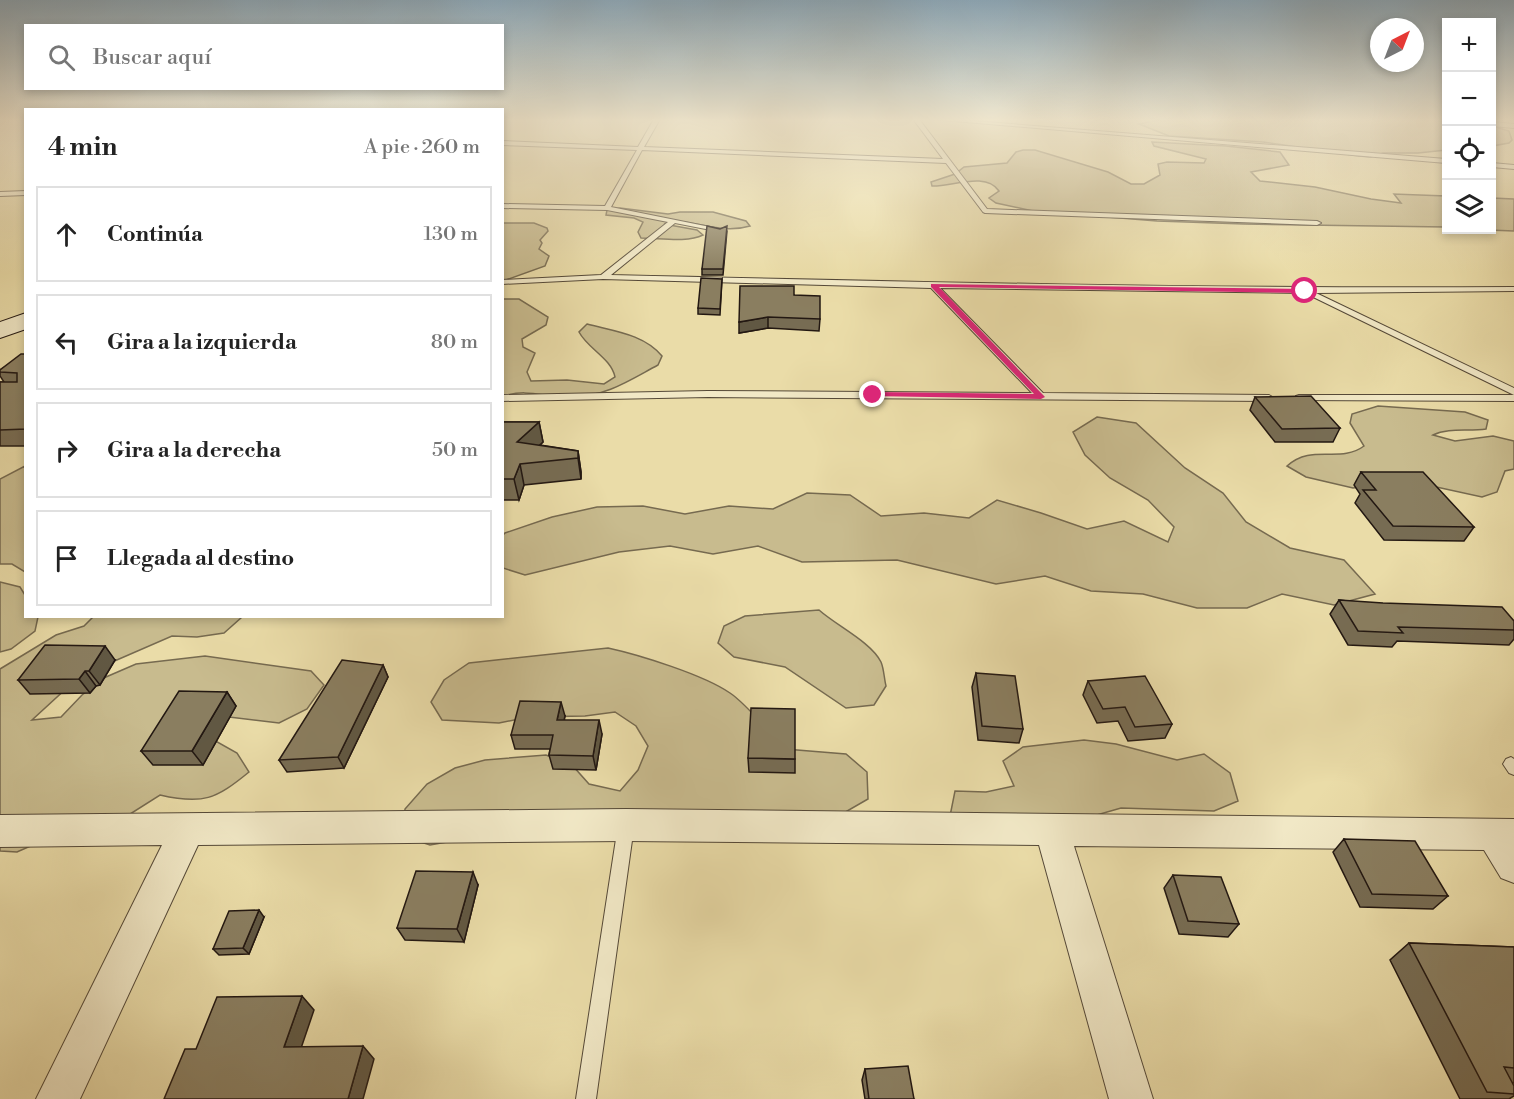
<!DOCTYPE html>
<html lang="es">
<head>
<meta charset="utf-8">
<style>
	body { margin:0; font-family:"Libre Bodoni",serif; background:#f6f6f6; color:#222 }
	.controls { position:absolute; right:18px; top:18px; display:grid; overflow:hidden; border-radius:0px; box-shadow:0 3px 9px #0003 }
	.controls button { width:54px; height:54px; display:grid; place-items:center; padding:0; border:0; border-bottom:2px solid #e0e0e0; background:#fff; color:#222; font:30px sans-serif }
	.compass { position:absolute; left:1370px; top:18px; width:54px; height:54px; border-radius:50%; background:#fff; box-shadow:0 3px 9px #0003; rotate:42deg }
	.stop { position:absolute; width:18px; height:18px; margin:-14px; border:4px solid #db2777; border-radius:50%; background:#fff }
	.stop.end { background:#db2777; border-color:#fff; box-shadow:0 2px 6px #0008 }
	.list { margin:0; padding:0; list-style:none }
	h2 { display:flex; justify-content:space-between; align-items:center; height:78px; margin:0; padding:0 24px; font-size:26px }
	h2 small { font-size:20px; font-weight:400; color:#767676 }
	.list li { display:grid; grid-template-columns:39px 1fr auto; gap:18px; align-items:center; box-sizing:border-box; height:96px; margin:0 12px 12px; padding:0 12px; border:2px solid #e0e0e0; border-radius:0px }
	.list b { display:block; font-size:22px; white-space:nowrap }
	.list em { font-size:20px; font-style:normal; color:#767676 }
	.icon { flex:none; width:33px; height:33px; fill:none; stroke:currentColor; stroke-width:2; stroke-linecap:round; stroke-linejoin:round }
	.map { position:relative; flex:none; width:1514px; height:1099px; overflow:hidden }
	.search { position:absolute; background:#fff; box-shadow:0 3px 9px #0003; left:24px; top:24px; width:480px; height:66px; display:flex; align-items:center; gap:15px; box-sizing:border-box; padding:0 21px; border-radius:0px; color:#767676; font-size:22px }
	.panel { position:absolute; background:#fff; box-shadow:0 3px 9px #0003; left:24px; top:108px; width:480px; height:510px; border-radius:0px }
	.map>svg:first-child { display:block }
	.green { fill:#c8bb8e; stroke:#766a50; stroke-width:1.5 }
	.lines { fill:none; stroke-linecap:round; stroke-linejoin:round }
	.lane-casing { stroke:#554938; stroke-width:2 }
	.street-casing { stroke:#554938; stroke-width:2 }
	.secondary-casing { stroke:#231812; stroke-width:2 }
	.lane { fill:#f1e8c6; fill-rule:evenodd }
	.street { fill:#f1e8c6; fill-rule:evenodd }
	.secondary { fill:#f1e8c6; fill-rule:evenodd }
	.wall { fill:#776c53; stroke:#231812; stroke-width:1.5 }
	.shaded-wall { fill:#615843; stroke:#231812; stroke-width:1.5 }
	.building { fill:#8a7e60; stroke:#231812; stroke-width:1.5 }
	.route { fill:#db2777 }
</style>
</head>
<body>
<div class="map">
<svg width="1514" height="1099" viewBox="0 0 1514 1099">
	<rect width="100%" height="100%" fill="#eadca8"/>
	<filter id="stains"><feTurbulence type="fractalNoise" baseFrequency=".00333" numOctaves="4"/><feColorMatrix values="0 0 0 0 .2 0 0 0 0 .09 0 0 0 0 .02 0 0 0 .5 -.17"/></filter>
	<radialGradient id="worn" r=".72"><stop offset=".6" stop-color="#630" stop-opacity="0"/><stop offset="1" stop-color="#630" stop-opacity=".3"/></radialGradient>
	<path class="green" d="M1163,119L1446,120V150L1418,153H1383L1371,157L1359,156L1263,142L1169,136L1139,124Z
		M1492,126L1509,131L1512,140L1509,143L1492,146Z
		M1152,142L1226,146L1280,152L1289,165L1251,172L1260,181L1315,187L1371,199L1401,203L1394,194L1446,196V227L1244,224L1157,221L1033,211L996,203L989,198L999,191C986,171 951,187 932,186L931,182L955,174L964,167L1007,163L1016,152L1023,150H1035L1108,172L1131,184H1144L1160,175L1158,164L1167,162L1204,163L1206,159L1154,146Z
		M1492,198L1514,199V231L1489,230H1492Z
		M620,208L668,214L680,212H713L746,221L750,226C717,236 692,216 664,224L697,230L703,235C687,243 660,238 641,238L638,232L643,222L634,218L606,215L607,210Z
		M502,223H534L547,228L548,231L540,240L542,243L539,249L549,256L545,266L503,281Z
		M502,299H519L548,317L546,325L522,339L523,347L535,353L527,372L531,381L567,380L604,384L615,377C611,358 588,349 579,332L587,324C613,331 644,334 662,356L658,365C628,381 607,396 572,397C546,398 529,388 503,396Z
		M1378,406L1465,412L1488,420L1486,429C1469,432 1449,427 1433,435L1455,441L1493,436L1514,441V469L1505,471L1497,492L1482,497L1409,481L1353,488L1306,477L1287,466C1312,443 1340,464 1364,446L1350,423L1352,414Z
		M1097,417L1136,423L1185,468L1223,493L1246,522L1290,548L1344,560L1375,594L1334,605L1282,594L1247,608H1197L1143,594L1091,591L1045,576L996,584L897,560L802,562L758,546L713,554L670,546L619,552L525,575L503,568L502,536L505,533L552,517L597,507L643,506L685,514L729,506L773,509L807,493L850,495L881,516L924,513L969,518L997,500L1041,513L1087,529L1124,521L1168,542L1174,527L1148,500L1110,478L1085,455L1073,432Z
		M25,466V572L12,564H0V479Z
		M0,582L20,587L25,595L26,616L38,617L35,631L11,649L0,652Z
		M819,610C837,626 871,642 881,662C884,669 884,678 886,686L874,705L846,708L785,667L734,657L718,643L724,626L745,616Z
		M93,617H242L224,633L197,637L172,636L80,676L32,720L61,717L82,695L106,677L136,664L205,656L311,671L324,685L307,709L279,723L229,717L196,730L237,753L249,772C216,799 203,805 160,795L127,816L58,834L17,852L0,851V669L56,635L84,626Z
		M608,648C640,655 704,675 730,693C748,705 769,733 785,749L846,754L867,772L868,799L842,814L464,839L430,845L402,836L405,809L427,784L455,768L485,760L546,755L572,765L589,784L620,791L638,770L648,746L636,726L615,712L585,716L529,717L499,723L442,720L431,702L444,680L469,663Z
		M1084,740L1116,744L1177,760L1204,754L1230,773L1238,801L1214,811L1121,808L1041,831L950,816L955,791L986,792L1014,786L1003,761L1023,747Z"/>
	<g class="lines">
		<defs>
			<path id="lane" d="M654,119H660L644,147L943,159L913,119H919L987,209L1317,221L1321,223L1317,225L985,213L983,212L946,163L642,150L611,207L725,230L721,232L675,223L611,275C912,282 1213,289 1514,287V291L1316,293L1514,388V395L1305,293L940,288L1043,393L1269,395L1274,398L1269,401L708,397L502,401V395L708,391L1032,393L931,288L603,279L502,284V280L601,275L668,222L607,210L502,208V204L605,206L637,150L502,145V141L638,147Z
				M930,119H949L1446,159V163Z
				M1433,119H1446V122Z
				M1492,122L1514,124V128L1492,126Z
				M1492,163L1514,165V169L1492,167Z
				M26,191V195L0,196V192Z
				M1299,395H1514V401L1296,400V396Z
				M1511,757L1514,759V775L1509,773L1503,764L1506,759Z
				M626,819L632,821L634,826L596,1099H576L618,826L620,821Z"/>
			<path id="street" d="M626,809L1514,819V883L1501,878L1484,850L1074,846L1153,1099H1109L1039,845L626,841L198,845L80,1099H36L162,845L0,847V815Z"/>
			<path id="secondary" d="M26,313V329L0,338V322Z"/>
		</defs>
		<use href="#lane" class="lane-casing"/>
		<use href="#street" class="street-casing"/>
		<use href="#secondary" class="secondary-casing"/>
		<use href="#lane" class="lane"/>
		<use href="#street" class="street"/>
		<use href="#secondary" class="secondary"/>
	</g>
	<path class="wall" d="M720,229L727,231L723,275H702V269Z
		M722,279L720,315L698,314V308Z
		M794,295L820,319L819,331L768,328L739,333Z
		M26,354V446H0V382H4L0,376V370Z
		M1255,397L1340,428L1333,442H1275L1250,410Z
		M502,422H539L543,442L540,445L578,451L581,472V479L524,485L519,500H502Z
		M1361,472L1474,527L1464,541L1384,540L1355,503L1360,494L1354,485Z
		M1339,600L1514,621V639L1509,645L1397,641L1392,647L1348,645L1330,614Z
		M115,660L100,685L96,686L90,693L30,694L18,680Z
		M383,665L388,677L344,768L287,772L279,760Z
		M976,673L1023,729L1019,743L978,740L972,687Z
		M1088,681L1172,724L1165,738L1128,741L1118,721L1097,723L1083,695Z
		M227,692L236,706L203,765H153L141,751Z
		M565,716L564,720L602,734L596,770L553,769L549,755L550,749H515L511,735Z
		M748,758L795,759V773L749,772Z
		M1344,839L1448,896L1433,909L1360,907L1333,852Z
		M1173,875L1239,924L1228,937L1179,934L1164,888Z
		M478,885L464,942L405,940L397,928Z
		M264,917L249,954L219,955L213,949Z
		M1409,943L1514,947V1083H1512L1514,1086V1096L1509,1099H1460L1390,960Z
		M865,1069L914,1099H865L862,1080Z"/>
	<path class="shaded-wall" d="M768,317V328L739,333V322Z
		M539,422L543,442L521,462L517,442Z
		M578,451L581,472V479L578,458Z
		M520,464L524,485L519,500L514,479Z
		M105,646L115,660L100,685L89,671Z
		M383,665L388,677L344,768L338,757Z
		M85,671L96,686L90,693L79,679Z
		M227,692L236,706L203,765L192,751Z
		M561,702L565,716L561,734L557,720Z
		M599,720L602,734L596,770L593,756Z
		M473,872L478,885L464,942L457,929Z
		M259,910L264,917L249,954L243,948Z
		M302,996L314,1010L297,1060L284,1047Z
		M363,1046L374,1059L363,1099H348Z"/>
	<path class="building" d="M707,226L720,229L727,226L723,269H702Z
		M701,278L722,279L720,309L698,308Z
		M740,286H794V295L820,296V319L768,317L739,322Z
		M21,354H26V429L0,430V382H17V373L0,372V370Z
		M1311,396L1340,428L1282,429L1255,397Z
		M502,422H539L517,442L578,451V458L520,464L514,479H502Z
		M1361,472H1423L1474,527L1393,526L1363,490H1376Z
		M1339,600L1383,603L1502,607L1514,621V630L1398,627L1403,633L1358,631Z
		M45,645L105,646L89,671H85L79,679L18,680Z
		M342,660L383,665L338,757L279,760Z
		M976,673L1015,676L1023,729L982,726Z
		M1145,676L1172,724L1135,727L1125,707L1103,709L1088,681Z
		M179,691L227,692L192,751H141Z
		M520,701L561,702L557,720H599L593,756L549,755L553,735H511Z
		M751,708L795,709V759L748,758Z
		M1344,839L1415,841L1448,896L1372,894Z
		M416,871L473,872L457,929L397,928Z
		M1173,875L1221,877L1239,924L1188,921Z
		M259,910L243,948L213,949L229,911Z
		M1409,943L1514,947V1068L1504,1067L1514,1086V1094L1487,1092Z
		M302,996L284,1047L363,1046L348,1099H164L185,1049H196L217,997Z
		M908,1066L914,1099H869L865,1069Z"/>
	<linearGradient id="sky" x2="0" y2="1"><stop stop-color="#8da9ba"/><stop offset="0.44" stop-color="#f6efd8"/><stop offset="1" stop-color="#f6efd8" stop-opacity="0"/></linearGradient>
	<rect width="1514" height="273" fill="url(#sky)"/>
	<path class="route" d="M931,284L1305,289L1308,291L1305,293L939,287L1045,397L1041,399L870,396V393L873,392L1034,394L931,287Z"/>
	<rect width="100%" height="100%" filter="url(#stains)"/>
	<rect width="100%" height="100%" fill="url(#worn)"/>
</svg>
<div class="controls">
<button>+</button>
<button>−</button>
<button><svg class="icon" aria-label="locate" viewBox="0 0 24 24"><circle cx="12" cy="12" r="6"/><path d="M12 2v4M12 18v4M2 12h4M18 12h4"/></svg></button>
<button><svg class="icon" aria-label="layers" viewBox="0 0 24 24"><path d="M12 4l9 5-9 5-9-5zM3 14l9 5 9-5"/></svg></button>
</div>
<svg class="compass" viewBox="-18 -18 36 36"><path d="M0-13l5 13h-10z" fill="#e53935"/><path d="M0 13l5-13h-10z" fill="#767676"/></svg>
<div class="stop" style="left:1305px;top:291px"></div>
<div class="stop end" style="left:873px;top:395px"></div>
<div class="search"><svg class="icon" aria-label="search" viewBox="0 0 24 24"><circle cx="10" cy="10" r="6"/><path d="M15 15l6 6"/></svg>Buscar aquí</div>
<section class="panel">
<h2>4 min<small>A pie · 260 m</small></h2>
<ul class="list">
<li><svg class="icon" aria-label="ahead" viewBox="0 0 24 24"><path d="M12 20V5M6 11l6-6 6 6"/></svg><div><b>Continúa</b></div><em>130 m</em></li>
<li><svg class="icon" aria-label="left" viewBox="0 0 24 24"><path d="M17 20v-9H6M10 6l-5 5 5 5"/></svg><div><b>Gira a la izquierda</b></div><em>80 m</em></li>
<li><svg class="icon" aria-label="right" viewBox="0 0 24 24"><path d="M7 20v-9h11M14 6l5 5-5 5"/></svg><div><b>Gira a la derecha</b></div><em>50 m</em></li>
<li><svg class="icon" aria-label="arrive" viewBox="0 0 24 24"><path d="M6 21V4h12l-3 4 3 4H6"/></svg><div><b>Llegada al destino</b></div></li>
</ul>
</section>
</div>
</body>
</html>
